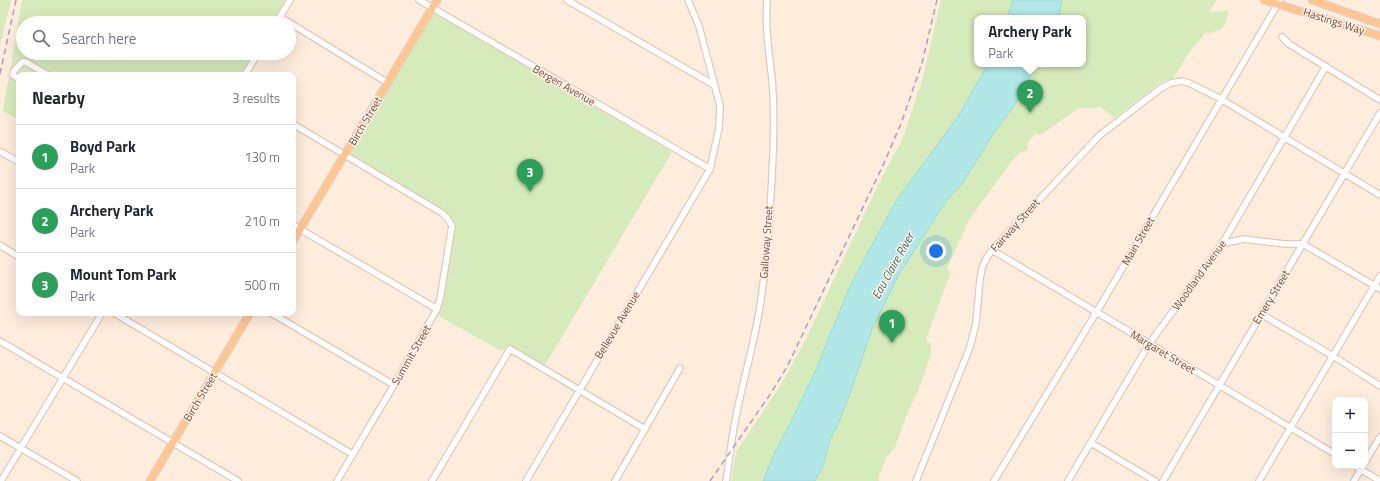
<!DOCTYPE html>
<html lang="en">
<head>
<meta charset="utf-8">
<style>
	body { margin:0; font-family:"Titillium Web",sans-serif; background:#f6f6f7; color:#1f2937 }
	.controls { position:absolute; right:12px; bottom:12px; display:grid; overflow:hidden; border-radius:8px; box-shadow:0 4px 16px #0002 }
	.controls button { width:36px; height:36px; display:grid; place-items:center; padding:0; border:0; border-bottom:1px solid #e0e1e3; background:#fff; color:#1f2937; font:20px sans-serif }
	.you { position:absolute; left:936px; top:251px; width:14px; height:14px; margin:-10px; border:3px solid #fff; border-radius:50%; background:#1a73e8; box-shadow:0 0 0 6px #1a73e833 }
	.badge { display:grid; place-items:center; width:26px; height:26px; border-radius:50%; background:#db2777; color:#fff; font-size:13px; font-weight:700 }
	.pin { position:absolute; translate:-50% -33px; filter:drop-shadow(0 1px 2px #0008) }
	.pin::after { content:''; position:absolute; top:21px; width:14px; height:12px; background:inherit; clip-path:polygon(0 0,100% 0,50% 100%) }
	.popup { position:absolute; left:974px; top:15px; width:112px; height:52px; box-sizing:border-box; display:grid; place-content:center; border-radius:8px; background:#fff; filter:drop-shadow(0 1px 3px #0005); font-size:13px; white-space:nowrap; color:#747a83 }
	.popup b { font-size:15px; color:#1f2937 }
	.popup::after { content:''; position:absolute; left:50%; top:100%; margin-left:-8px; border:8px solid transparent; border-top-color:#fff }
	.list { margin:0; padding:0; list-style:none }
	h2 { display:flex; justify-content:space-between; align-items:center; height:52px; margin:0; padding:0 16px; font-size:17px }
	h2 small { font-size:13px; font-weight:400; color:#747a83 }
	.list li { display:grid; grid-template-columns:26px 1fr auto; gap:12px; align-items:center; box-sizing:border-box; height:64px; padding:0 16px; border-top:1px solid #e0e1e3 }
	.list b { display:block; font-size:15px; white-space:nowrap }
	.list p { margin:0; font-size:13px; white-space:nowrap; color:#747a83 }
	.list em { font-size:13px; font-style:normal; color:#747a83 }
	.icon { flex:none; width:22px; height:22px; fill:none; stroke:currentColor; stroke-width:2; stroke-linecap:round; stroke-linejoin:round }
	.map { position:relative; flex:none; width:1380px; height:481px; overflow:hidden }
	.search { position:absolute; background:#fff; box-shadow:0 4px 16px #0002; left:16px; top:16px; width:280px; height:44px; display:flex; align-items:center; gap:10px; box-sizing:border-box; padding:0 14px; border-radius:22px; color:#747a83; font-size:15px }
	.panel { position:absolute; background:#fff; box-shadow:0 4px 16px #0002; left:16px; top:72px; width:280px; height:244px; border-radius:8px }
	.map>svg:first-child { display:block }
	.green { fill:#d6ebbb }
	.water { fill:#b1e7e7; stroke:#96d9da }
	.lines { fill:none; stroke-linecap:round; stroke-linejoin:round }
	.minor-casing { stroke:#e3c8bc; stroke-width:8 }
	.major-casing { stroke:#dbd1ce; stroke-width:9 }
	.minor { stroke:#fff; stroke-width:5.5 }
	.major { stroke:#ffc692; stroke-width:7 }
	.rail { stroke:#ac9cc6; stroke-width:1.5; stroke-dasharray:6 4; stroke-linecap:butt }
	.labels { text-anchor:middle; stroke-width:3; stroke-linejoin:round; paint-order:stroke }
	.street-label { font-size:11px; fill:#744e44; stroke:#fff0e4 }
	.water-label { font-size:12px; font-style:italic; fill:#357374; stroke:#fff0e4 }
</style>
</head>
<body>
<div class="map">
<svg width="1380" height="481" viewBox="0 0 1380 481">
	<rect width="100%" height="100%" fill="#feecdc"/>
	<path class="green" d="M0,0H11L0,46Z
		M22,0H285L272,23H23V53H254L241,75H19V120L3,111Z
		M941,0H1013L1007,18H977V64H988L959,115L896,201L850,286L815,372L791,422L776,450L763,481H731L736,452L782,383L806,339L880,181L902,140L923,77Z
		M1062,0H1217L1209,12L1228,11C1226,28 1222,32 1205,33L1186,57L1173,79L1165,80L1160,83L1114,118L1101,107L1077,109L1041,135L1035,134L1027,143L1028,150L1019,153L1011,162L969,220L947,269L951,272L926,339L931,345V354L919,389L907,414L895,447L886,458L879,476V481H815L823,466L830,439L838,424L872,329L898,276L946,201L962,184L995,131L1015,104L1037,64H1083V18H1058Z
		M435,13L672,152L544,367L509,348H506L501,351L437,315C448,292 450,252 454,225L452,220L445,212L381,174L351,154L353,148L430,19Z"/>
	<path class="water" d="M1013,0H1062L1058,18H1007Z
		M988,64H1037L1015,104L995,131L962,184L946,201L898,276L872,329L849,396L838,424L830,439L823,466L815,481H763L776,450L791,422L815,372L850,286L896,201L959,115Z"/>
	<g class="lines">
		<defs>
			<path id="minor" d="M419,0L710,169
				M567,0L714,85
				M280,17L388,83
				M276,23L290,0
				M1282,37L1289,44L1380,100
				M245,75L258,53
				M19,79L13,75L14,71L22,62H26L48,75
				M293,124L442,213L447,218L452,226L440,299L437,309L394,385L337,481
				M1,152L19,162
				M293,225L437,309
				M1222,244L1243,239L1285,244H1303L1380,289
				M0,245L19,257
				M992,250L1335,454
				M114,313L352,454
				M271,313L394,385
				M1261,314L1333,356L1380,386
				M0,341L238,481
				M0,436L77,481
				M1091,443L1155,481
				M1365,462L1380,437
				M1355,466L1380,481
				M1,481L102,313
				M432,481L510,349L645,429
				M526,481L710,169L719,128L720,106L699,26L688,0
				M615,481L680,368
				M726,481C729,465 730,449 733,433C740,388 755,345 761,299C768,252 771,202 773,154C774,129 774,103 772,79C769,52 765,27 767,0
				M916,481L970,347L976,323L980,279L982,268L986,259L992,250L1100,135L1161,88L1171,83L1182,81L1189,83L1221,99L1380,195
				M994,481L1096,313L1280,0
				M1068,481L1149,344L1222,244L1326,66
				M1163,481L1380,113
				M1259,481L1380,276
				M1354,481L1362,467"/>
			<path id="major" d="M1264,0L1380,36
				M1312,0L1380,24
				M293,241L437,0
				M150,481L250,313"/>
		</defs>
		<use href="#minor" class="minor-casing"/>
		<use href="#major" class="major-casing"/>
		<use href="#minor" class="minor"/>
		<use href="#major" class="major"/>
		<path class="rail" d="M0,74L16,0
			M710,481L769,396L787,367L885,161L902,121L922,63L937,0"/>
	</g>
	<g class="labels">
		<g class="street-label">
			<text transform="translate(1334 21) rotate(18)" y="4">Hastings Way</text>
			<text transform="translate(564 85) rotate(30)" y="4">Bergen Avenue</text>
			<text transform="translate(365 121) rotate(-59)" y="4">Birch Street</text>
			<text transform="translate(1015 225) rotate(-48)" y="4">Fairway Street</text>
			<text transform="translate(1138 241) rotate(-60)" y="4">Main Street</text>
			<text transform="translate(766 242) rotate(-86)" y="4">Galloway Street</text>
			<text transform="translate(1199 275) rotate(-54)" y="4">Woodland Avenue</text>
			<text transform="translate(1271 297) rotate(-59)" y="4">Emery Street</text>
			<text transform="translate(617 325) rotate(-59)" y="4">Bellevue Avenue</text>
			<text transform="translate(1163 352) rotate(31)" y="4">Margaret Street</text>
			<text transform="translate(411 355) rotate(-60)" y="4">Summit Street</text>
			<text transform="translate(200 397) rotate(-59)" y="4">Birch Street</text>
		</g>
		<g class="water-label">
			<text transform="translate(893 266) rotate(-61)" y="4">Eau Claire River</text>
		</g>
	</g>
</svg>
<div class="controls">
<button>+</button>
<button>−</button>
</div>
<div class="you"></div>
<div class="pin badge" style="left:892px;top:343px;background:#2e9e5b">1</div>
<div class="pin badge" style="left:1030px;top:113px;background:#2e9e5b">2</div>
<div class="popup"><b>Archery Park</b>Park</div>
<div class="pin badge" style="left:530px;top:192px;background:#2e9e5b">3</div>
<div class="search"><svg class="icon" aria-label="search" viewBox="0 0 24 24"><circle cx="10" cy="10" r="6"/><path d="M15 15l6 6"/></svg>Search here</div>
<section class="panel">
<h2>Nearby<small>3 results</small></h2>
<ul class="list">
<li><span class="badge" style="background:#2e9e5b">1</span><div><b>Boyd Park</b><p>Park</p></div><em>130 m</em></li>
<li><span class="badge" style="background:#2e9e5b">2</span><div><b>Archery Park</b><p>Park</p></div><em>210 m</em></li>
<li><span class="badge" style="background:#2e9e5b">3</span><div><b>Mount Tom Park</b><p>Park</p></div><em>500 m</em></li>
</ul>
</section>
</div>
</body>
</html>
